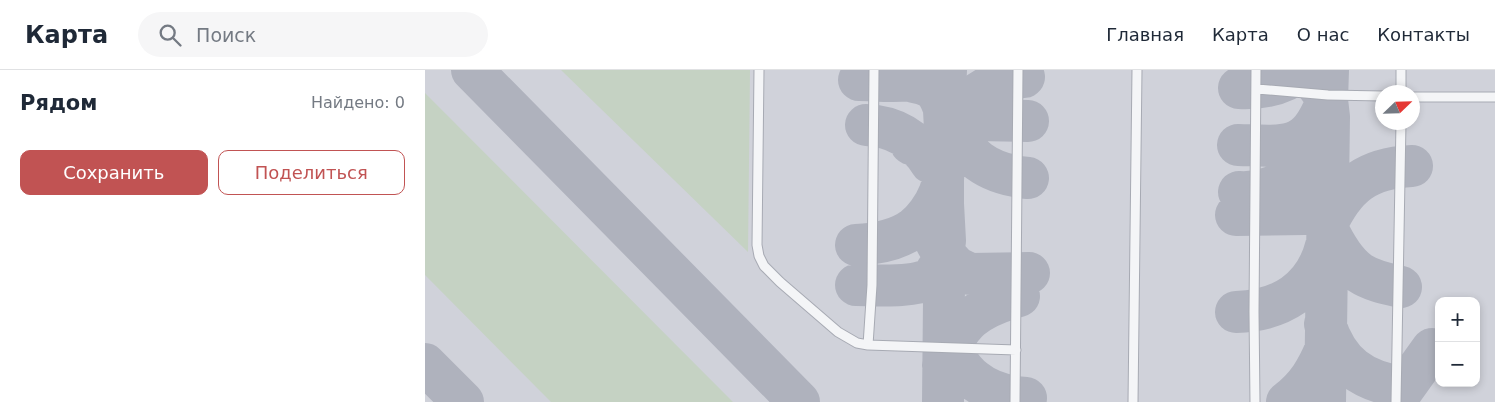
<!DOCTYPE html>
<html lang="ru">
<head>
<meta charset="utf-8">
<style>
	body { margin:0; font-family:"DejaVu Sans",sans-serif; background:#f6f6f7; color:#1f2937 }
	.controls { position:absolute; right:15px; bottom:15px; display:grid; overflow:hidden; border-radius:10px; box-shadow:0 2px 8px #0003 }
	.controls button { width:45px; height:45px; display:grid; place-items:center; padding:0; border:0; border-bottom:1px solid #e0e1e3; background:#fff; color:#1f2937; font:25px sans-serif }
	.compass { position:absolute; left:950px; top:15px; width:45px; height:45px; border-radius:50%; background:#fff; box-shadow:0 2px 8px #0003; rotate:67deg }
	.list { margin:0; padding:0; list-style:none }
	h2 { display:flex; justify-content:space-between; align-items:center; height:65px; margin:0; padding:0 20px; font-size:21px }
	h2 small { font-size:16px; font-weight:400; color:#747a83 }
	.actions { display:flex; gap:10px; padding:15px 20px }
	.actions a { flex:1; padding:11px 0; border:1px solid #c15353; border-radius:10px; text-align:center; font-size:18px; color:#c15353 }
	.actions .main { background:#c15353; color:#fff }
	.icon { flex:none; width:28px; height:28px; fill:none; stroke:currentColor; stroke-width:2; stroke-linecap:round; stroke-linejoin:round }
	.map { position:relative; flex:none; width:1070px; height:332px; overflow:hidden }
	header { display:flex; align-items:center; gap:30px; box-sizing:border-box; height:70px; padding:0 25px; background:#fff; border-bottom:1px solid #e0e1e3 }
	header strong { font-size:24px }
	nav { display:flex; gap:28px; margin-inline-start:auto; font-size:18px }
	.search { width:350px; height:45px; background:#f6f6f7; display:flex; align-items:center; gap:12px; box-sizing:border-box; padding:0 18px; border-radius:28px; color:#747a83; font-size:19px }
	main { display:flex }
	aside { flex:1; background:#fff }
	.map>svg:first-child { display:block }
	.built { fill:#d0d2da; fill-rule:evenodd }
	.green { fill:#c5d2c3 }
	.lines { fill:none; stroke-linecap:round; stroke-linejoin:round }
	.taxiway { stroke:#afb2bd; stroke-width:42 }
	.lane-casing { stroke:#a7aab3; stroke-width:11 }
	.lane { stroke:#f4f5f7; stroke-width:9 }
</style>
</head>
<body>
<header>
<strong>Карта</strong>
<div class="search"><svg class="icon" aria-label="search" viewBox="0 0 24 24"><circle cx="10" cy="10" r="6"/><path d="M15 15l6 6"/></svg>Поиск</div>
<nav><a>Главная</a><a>Карта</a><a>О нас</a><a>Контакты</a></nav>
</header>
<main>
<aside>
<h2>Рядом<small>Найдено: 0</small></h2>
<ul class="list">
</ul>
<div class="actions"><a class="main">Сохранить</a><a>Поделиться</a></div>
</aside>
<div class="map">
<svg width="1070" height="332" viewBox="0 0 1070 332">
	<rect width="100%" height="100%" fill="#e2e3e9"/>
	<path class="built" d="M0,0H1070V332H0ZM958,22H988V52H958ZM1014,231H1051V313H1014Z"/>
	<path class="green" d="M136,0H325L323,182Z
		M0,23L308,332H126L0,205Z"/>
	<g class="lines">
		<path class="taxiway" d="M47,0L374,332
			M434,10C455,10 495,16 510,0
			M485,11C495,13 503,14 510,21C517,29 519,40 523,50C540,87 562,104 603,108
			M522,13L521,19L525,31L537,46L552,50L603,51
			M814,18C836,19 859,15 876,0
			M441,55C469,56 491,69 506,93
			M520,67C525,59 528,49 534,42C550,20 572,10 599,7
			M813,75C862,76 883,82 902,30C891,12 888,7 867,0
			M814,122C851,124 887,100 899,64
			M811,145L880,144L888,139L902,118C889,91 883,80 852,76
			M518,174L522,187L531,197L545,204L604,203
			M431,175C452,174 473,170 489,158C508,143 531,104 510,84C507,81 502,76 497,75C494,74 489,74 486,74
			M431,215C450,215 488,218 504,209C509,206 511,201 514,197C520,187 516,181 511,172
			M976,217C963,214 947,211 935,203C919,192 909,173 901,156C920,115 942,98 987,96
			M811,242C855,241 890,220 901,176
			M900,254C913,294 937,311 977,317
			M519,264C534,304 557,325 601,328
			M0,294L38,332
			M518,295C533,252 550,238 594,226
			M518,332L519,231L518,174L520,171L518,134V95L521,77L519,40L521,0
			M862,332C882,317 892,300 901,278
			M900,332L904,47L902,30L903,0
			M969,332L1007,279"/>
		<defs>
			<path id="lane" d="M334,0L332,175L334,186L339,196L355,212L413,262L432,273L443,275L591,280
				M976,0V22
				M832,19L903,25L958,26
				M988,27H1070
				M443,275L447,215L449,0
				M590,332L593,0
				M708,332L712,0
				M830,332L829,242L831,0
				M971,332L976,52"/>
		</defs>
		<use href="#lane" class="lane-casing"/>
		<use href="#lane" class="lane"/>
	</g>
</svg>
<div class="controls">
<button>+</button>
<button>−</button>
</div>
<svg class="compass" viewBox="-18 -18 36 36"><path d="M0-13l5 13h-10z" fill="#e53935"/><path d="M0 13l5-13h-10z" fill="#747a83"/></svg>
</div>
</main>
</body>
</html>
